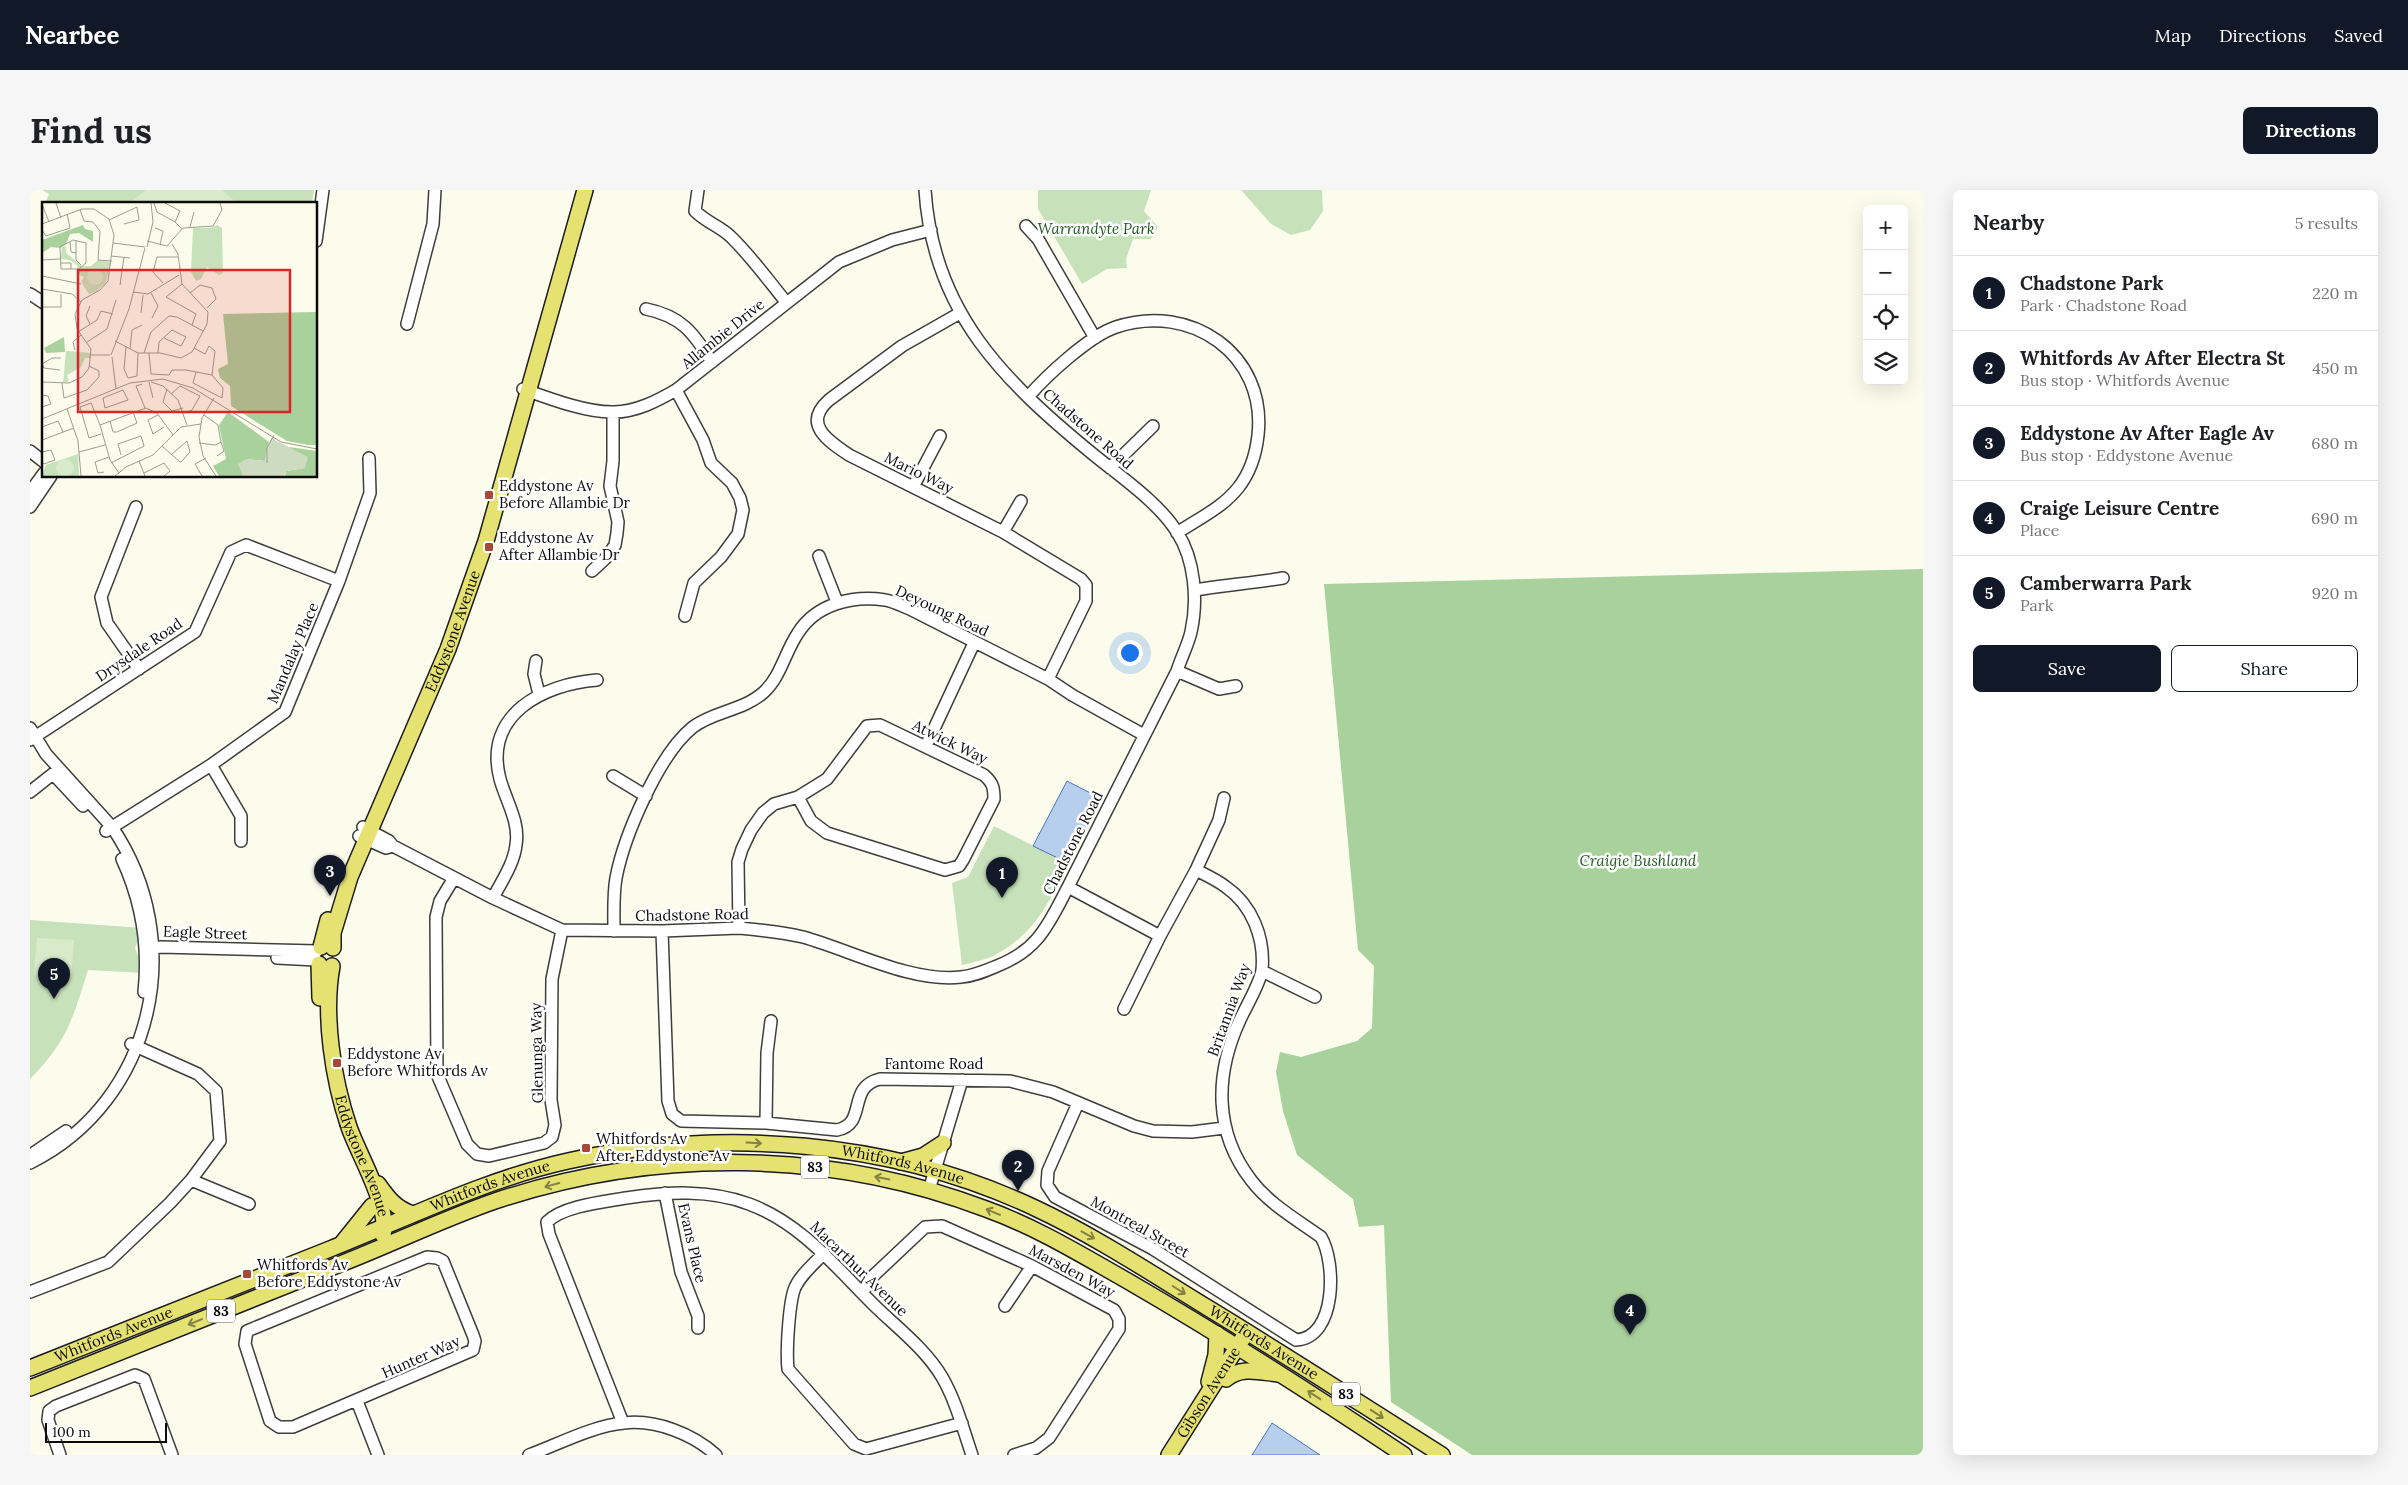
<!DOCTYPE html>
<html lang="en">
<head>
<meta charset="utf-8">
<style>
	body { margin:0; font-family:Lora,serif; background:#f6f6f6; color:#202124 }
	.controls { position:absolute; right:15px; top:15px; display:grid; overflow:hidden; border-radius:8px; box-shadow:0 5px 20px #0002 }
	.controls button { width:45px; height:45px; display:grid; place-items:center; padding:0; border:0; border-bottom:1px solid #e0e0e0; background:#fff; color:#202124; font:25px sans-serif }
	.scale { position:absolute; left:15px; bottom:12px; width:122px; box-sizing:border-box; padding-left:5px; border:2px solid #0b0b0b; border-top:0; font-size:14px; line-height:18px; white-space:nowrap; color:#0b0b0b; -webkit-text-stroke:4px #fff; paint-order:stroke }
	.you { position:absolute; left:1099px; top:462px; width:18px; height:18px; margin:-12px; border:4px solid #fff; border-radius:50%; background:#1a73e8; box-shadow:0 0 0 8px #1a73e833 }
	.badge { display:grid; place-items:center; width:32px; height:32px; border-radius:50%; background:#111827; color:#fff; font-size:16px; font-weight:700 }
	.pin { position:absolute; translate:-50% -41px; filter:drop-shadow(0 1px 2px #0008) }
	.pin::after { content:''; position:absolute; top:26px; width:18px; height:15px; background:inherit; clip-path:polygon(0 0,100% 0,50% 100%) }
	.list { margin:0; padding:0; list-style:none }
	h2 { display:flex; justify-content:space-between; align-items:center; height:65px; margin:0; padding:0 20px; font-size:21px }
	h2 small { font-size:16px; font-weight:400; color:#757577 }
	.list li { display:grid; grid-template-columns:32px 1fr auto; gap:15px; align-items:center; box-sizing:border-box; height:75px; padding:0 20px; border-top:1px solid #e0e0e0 }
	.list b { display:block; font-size:19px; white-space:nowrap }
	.list p { margin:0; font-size:16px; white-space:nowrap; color:#757577 }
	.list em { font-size:16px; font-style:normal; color:#757577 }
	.actions { display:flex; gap:10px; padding:15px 20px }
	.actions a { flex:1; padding:11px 0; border:1px solid #111827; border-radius:8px; text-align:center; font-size:18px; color:#111827 }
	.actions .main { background:#111827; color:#fff }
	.icon { flex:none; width:28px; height:28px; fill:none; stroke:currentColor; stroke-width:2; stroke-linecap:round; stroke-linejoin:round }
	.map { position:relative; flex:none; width:1893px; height:1265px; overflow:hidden; border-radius:8px }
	header { display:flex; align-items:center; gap:30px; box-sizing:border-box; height:70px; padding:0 25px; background:#111827; color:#fff }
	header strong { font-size:24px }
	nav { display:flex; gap:28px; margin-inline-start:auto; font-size:18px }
	.intro { display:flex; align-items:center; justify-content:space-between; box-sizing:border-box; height:120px; padding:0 30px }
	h1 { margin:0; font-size:35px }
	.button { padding:12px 22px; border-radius:8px; background:#111827; color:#fff; font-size:18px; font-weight:700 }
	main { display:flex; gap:30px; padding:0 30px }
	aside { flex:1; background:#fff; border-radius:8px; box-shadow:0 5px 20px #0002 }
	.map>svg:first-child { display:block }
	.green { fill:#c7e2ba }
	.forest { fill:#a9d19c }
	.pitch { fill:#d9eacb }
	.water { fill:#b7ceed; stroke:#4875ba }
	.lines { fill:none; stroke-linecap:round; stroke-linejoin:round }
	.minor-casing { stroke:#3e3e3e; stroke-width:14 }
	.major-casing { stroke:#1c1c1c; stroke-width:18 }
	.minor { stroke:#fff; stroke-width:11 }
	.major { stroke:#e6e272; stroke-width:15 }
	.oneway { stroke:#838144 }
	.poi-dot { fill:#a84836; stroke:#fff; stroke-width:2 }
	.labels { text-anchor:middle; stroke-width:5; stroke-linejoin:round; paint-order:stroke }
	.shield { fill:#fff; stroke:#545454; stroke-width:1 }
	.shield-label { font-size:14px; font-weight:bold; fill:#0b0b0b }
	.park-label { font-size:15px; font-style:italic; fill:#255a25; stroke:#fff }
	.street-label { font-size:15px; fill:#0b0b0b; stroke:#fff }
	.poi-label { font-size:15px; fill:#0b0b0b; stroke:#fff; text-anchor:start }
	.inset-road { fill:none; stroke:#9c9c92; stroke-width:1 }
	.view { fill:#d62828; fill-opacity:0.15; stroke:#d62828; stroke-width:2.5 }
	.inset-edge { fill:none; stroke:#0b0b0b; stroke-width:2.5 }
</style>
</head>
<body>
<header>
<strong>Nearbee</strong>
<nav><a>Map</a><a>Directions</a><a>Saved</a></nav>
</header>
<div class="intro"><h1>Find us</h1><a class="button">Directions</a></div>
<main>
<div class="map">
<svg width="1893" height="1265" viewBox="0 0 1893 1265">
	<rect width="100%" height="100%" fill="#fcfcec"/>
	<path class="green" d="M12,0H284L282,14H15L19,4Z
		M1008,0H1121L1114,21L1128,37L1121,49H1103L1096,69L1097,78L1077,79L1052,94L1008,19Z
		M1211,0H1292L1293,21L1280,40L1261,45L1241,34Z
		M964,636L1038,673C1019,712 1006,743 965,765C956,770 943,772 932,775L922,693L938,687Z
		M0,730L113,738L105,758L115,783L58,780C43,828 37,852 0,889Z"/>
	<path class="forest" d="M1893,379V1265H1442L1361,1212L1354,1035L1329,1037L1323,1009L1267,965L1253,921L1246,882L1250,862L1271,867L1327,851L1342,838L1344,776L1328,760L1294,394Z"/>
	<path class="pitch" d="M116,0H192L208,14H99Z
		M7,748L44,750L41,787L4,785Z"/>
	<path class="water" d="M1037,591L1070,608L1038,673L1003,656Z
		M1242,1233L1290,1265H1222Z"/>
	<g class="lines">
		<defs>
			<path id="minor" d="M668,0L665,21C676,32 689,36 700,46C721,66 738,90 756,112
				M996,36L1008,49L1065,148
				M286,51L293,0
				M0,104L14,113
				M616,119C651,126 663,142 682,172
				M930,123L872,156L799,210C772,234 798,251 819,265L973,342L1051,389L1056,395V411L1018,489
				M377,134L403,34L405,0
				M493,199C518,208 557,223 584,222C606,222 627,211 646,200L809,72L862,50L901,40
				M646,200L673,250L681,273L702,293L710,308L713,320L708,344L691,367L664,393L655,426
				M998,207C1016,186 1059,146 1086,137C1160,112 1237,164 1228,245C1226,264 1220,283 1208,298C1192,318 1168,329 1147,343
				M0,261L14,272
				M1080,278L1123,236
				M883,297L910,246
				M0,302L14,283
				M0,317L21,286
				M106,317L71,407L77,433L109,479
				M973,342L991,311
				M789,366L807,412
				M562,381L577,367L585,355L587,343L588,332L580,296L583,271V222
				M1165,400C1194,395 1224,393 1253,388
				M506,471L504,484L509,504
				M1147,481L1189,499L1206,496
				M0,538L16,564L82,637C159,750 125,911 0,973
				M0,550L165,442L201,362L216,355L309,391
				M896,556L944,453
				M181,575L211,626V651
				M583,586L616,606
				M26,587L53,616
				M0,602L29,579
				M333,637L359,651L363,656L463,708L532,740L632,741L709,738C731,740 752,742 773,747C820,760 882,793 931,787C944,786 955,781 967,776C982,770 996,762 1007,749C1020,734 1029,714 1038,697L1147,481C1151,468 1158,455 1161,442C1168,410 1165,370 1147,342C1129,313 1091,287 1064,265C975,192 903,123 895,0
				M76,641L181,575L255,522L309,391L340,303L339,268
				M329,646L356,658L363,656
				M92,669C111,710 119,756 114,802
				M1166,680L1189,630L1194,608
				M424,688L410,711L406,727L407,884L437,954L447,964L459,966L514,953L522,947L525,935L521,910L522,789L532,740
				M1038,697L1130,746L1166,680C1176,685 1187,690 1196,697C1222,715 1235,748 1232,780C1230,794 1215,818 1209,832C1185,885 1184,942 1221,990C1239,1014 1266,1029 1291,1047C1306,1072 1307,1148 1266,1150L1123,1059L1025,1007L1017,995L1018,981L1048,913
				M463,708C471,692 484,674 486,655C490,632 476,611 470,589C453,524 514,494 567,490
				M709,738L708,672L712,659L721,640L733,623L744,614L768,607L797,589L837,536L850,535L954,585C963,593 964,598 964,609L933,670L929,676L915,680L797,643L781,631L768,607
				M584,741C584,723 583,705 586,688C594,646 629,564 663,537C684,521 713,521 734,502C751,486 755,462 768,443C786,414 823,405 855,410C863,411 872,416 880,419L1018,489L1042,505L1114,545
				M632,741L638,911L642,924L651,931L736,933L807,940C838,934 816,897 850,889L980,891L1023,902L1104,936L1123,941L1162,942L1194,938
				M116,759L131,757L287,761
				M247,768L286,770
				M1232,781L1285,807
				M1094,819L1130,746
				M736,933L737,863L741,831
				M2,964L36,941
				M161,990L219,1014
				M899,1000L932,890
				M635,1003L651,1082L668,1126V1138
				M794,1063C784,1074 769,1086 764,1100C759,1116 756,1161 758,1179L824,1254L836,1259L932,1233
				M397,1067L407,1068L413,1071L443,1145L445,1151L443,1160L263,1237H249L240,1231L215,1154L217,1141Z
				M0,1102L78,1072L140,1013L161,990L190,951L186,901L168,884L101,854
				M833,1102L841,1088L895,1037L912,1036L1002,1076L1084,1120L1089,1129V1139L1019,1248L1006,1258L984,1265
				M975,1116L1002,1076
				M327,1211L348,1265
				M593,1233L519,1044L517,1032C533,1016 573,1012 596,1008C637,1002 679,999 719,1014C773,1034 808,1080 847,1118C870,1140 896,1160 912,1187C926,1211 933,1239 942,1265
				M30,1265L18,1230L19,1221L26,1216L105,1185L114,1189L142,1265
				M499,1265C529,1254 562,1236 594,1233C625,1229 663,1244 686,1265"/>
			<g id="major">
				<path d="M291,757L298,730"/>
				<path id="s1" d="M303,758V743L320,687L418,459L456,351L555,0"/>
				<path d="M289,774L290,808"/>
				<path id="s2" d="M302,776C293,825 303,890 319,937C329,966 360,1016 353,1045"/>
				<path d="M871,972L893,966L913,953"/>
				<path d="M348,994C358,1008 366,1019 383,1024"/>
				<path d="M313,1052L342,1016"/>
				<path id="s3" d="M0,1178C100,1138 200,1098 300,1059C378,1028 456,989 538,971C692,937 861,950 1005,1018C1065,1046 1121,1083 1178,1118C1257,1166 1334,1216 1412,1265"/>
				<path d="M1196,1189C1211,1176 1230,1182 1248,1184"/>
				<path d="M1179,1192L1186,1165L1187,1144"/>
				<path d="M0,1198C104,1156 208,1114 313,1073C364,1053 413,1029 465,1011C625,958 798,959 956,1019C1006,1037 1050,1064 1096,1090C1191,1145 1283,1204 1374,1265"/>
				<path id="s4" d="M1139,1265L1213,1148"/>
			</g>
		</defs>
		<use href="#minor" class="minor-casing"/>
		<use href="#major" class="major-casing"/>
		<use href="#minor" class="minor"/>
		<use href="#major" class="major"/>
	</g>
	<defs><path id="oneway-shaft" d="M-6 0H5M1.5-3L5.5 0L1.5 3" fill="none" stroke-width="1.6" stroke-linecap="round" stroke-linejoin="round" transform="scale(1.25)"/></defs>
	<g class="oneway">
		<use href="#oneway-shaft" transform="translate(724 953) rotate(3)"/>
		<use href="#oneway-shaft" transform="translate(852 988) rotate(-169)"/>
		<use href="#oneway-shaft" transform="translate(522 995) rotate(165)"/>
		<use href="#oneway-shaft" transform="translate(963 1022) rotate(-157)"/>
		<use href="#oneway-shaft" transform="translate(1058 1045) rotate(29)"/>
		<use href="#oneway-shaft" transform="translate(1149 1100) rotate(32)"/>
		<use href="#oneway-shaft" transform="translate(165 1132) rotate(158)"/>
		<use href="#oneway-shaft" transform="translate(1284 1205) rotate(-147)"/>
		<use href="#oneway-shaft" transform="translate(1347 1224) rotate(33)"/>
	</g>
	<g class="poi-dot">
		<rect x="454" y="300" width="10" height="10" rx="2.5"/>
		<rect x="454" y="352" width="10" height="10" rx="2.5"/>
		<rect x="302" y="868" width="10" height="10" rx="2.5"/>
		<rect x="551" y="953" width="10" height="10" rx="2.5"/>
		<rect x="212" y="1079" width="10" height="10" rx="2.5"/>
	</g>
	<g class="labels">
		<g class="shield">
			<rect x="771" y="965.5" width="28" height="23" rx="4"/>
			<rect x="177" y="1109.5" width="28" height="23" rx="4"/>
			<rect x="1302" y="1192.5" width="28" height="23" rx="4"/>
		</g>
		<g class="shield-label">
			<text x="785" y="982">83</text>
			<text x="191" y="1126">83</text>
			<text x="1316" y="1209">83</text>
		</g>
		<g class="park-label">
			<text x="1066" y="44">Warrandyte Park</text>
			<text x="1608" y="676">Craigie Bushland</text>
		</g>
		<g class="street-label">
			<text transform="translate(693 144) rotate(-39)" y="5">Allambie Drive</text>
			<text transform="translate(1058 239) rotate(41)" y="5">Chadstone Road</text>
			<text transform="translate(889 283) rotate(26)" y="5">Mario Way</text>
			<text transform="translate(912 421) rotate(25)" y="5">Deyoung Road</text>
			<text dy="5" stroke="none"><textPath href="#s1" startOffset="340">Eddystone Avenue</textPath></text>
			<text transform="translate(109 460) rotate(-34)" y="5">Drysdale Road</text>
			<text transform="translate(263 463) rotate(-67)" y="5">Mandalay Place</text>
			<text transform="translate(920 552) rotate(26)" y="5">Atwick Way</text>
			<text transform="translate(1043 653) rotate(-63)" y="5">Chadstone Road</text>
			<text transform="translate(662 725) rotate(-1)" y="5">Chadstone Road</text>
			<text transform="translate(175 743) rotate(2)" y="5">Eagle Street</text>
			<text transform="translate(1199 820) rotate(-70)" y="5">Britannia Way</text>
			<text transform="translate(507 863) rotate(-91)" y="5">Glenunga Way</text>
			<text x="904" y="879">Fantome Road</text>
			<text dy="5" stroke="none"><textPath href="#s2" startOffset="195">Eddystone Avenue</textPath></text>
			<text dy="5" stroke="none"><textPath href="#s3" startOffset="915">Whitfords Avenue</textPath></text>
			<text dy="5" stroke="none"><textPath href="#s3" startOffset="495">Whitfords Avenue</textPath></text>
			<text transform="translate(1110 1037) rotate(29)" y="5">Montreal Street</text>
			<text transform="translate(662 1053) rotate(77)" y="5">Evans Place</text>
			<text transform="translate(829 1079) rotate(44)" y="5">Macarthur Avenue</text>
			<text transform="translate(1042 1081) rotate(28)" y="5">Marsden Way</text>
			<text dy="5" stroke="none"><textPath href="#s3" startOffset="90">Whitfords Avenue</textPath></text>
			<text dy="5" stroke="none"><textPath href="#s3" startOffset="1320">Whitfords Avenue</textPath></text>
			<text transform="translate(391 1167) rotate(-24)" y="5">Hunter Way</text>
			<text dy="5" stroke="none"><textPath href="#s4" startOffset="74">Gibson Avenue</textPath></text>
		</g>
		<g class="poi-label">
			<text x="469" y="301">Eddystone Av<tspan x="469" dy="17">Before Allambie Dr</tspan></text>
			<text x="469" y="353">Eddystone Av<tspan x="469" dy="17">After Allambie Dr</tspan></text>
			<text x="317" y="869">Eddystone Av<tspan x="317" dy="17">Before Whitfords Av</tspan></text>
			<text x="566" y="954">Whitfords Av<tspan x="566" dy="17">After Eddystone Av</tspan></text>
			<text x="227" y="1080">Whitfords Av<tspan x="227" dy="17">Before Eddystone Av</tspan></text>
		</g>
	</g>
	<g transform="translate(12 12)">
		<rect width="275" height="275" fill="#fcfcec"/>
		<path d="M175,23L180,26L181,71L177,73L165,65L159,77L154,79L149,70L151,26H168ZM24,44V51L40,64H49L56,58L69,60L64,80L55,89L47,92L39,80L42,75L37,73L35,63L28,58L19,57L20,45ZM24,149L49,151V156H43L39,165L25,173L27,179L21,181ZM36,252L37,274H0L4,263Z" fill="#c7e2ba"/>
		<path d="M41,23L43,27L51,29V40L37,31L28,32L24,42L18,46L9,45L0,51V38ZM275,110V243H266L245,239L189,204L188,184L178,176L176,167L186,162L181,112ZM22,135L23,150L4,151L2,146ZM186,210L227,240L223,259L204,257L201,274H177L171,264L184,257L177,223ZM247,245L275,249V274H243L244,269L263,266Z" fill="#a9d19c"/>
		<path d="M229,236L266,255L263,266L244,269L242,274H201L196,262L204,257L223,259Z" fill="#cddbc0"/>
		<path d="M45 75a8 8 0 1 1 16 0a8 8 0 1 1-16 0ZM14 266a9 9 0 1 1 18 0a9 9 0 1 1-18 0Z" fill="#d9eacb"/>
		<path class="inset-road" d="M14,1L19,16M112,1L115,10L133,20L140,27M123,1L138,9L133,20M0,2L7,20M38,8L42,19L51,20L58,29L56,58L70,59M67,18L95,5L97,18L82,22M0,22L40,7H52L67,17L72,33L66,79L58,88L40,98L33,112L35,127L49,147L47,166L40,175L27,181L0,180M148,25L152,10M113,26L121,29L118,43M0,28L4,34L28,26L25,12M31,38L44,41V61L37,67H19L18,45ZM34,38V58L39,63M105,39L125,44L141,26L171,24L180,8L178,1M28,40L29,50L34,51M71,41L103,45M105,45L111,20L109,1M69,54L88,56M0,58L18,57M18,61H29V67M0,74L39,82M121,81L111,70L115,55H136M140,82L124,95L154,112L150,123M78,83L82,55M0,87L30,92L39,100M91,90L106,92L137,73M109,91L116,104L110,116M148,91L158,83L170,86L174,97L165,106M48,104L44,114L48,122M0,105H19V92M99,111L101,93M36,130L55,118L59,109L71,112M73,139L96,151H118L139,156L150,150L165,122L166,110L140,82L136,52L130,42M45,140L65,127L74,98M84,145L82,167L86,176L95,174L96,151M152,146L163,152L167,144L173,149L170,173L181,186L180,196L151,181L154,170M88,147L90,128L100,123M33,148L31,140L39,133M102,151L109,130L127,114L135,115L161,129M107,151L109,172L127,173L130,168H144L170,173M116,151L117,140L130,128L144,135L139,144L122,136M49,153H68M69,153L87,107L103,46M70,155L74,187M0,162L10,156H19M0,162L2,166L18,168M107,180L111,196M109,180L121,184L136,198L145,223M20,181L22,196L45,188L57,175V169L47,164M100,182L94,184L103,206M125,187L121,200L130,209L141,206M81,188L86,198L63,206L61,196ZM129,192L138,184L158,194L150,208L142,211M0,193L6,194L9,202L0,205M172,196L160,216L157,235L161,254L174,274M25,207L36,239L39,274M116,213L106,218L111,232L122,225M0,217L88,181L121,177L151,186L239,240L275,247M68,219L71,230H75L95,221L91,210M58,223L49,201L38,205L47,236L59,232M0,225L16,219L21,230M0,238L32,226M157,241L173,243L179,240L176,223L162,213M120,244L138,260H139L148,250L145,239L130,252M0,250L9,248L13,258L2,262L0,260M37,250L63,243M175,254L182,249L179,240M97,259L103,274M69,261L102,244L99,234L76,242L79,253M225,261V246L232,233M62,270L56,271L53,260L67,255M77,271L68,258L58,223L104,206L115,211L131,233M102,271L122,261L128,269L122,274M73,274L84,265L111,253L139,225L159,222M160,274L153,262L164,256"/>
		<path class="view" d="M36,68H248V210H36Z"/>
		<rect width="275" height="275" class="inset-edge"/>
	</g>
</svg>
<div class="controls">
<button>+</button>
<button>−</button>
<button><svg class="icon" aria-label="locate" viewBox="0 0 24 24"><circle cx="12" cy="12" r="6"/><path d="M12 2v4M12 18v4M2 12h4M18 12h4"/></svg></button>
<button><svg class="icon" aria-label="layers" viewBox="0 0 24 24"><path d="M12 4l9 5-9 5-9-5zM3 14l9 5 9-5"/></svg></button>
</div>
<div class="scale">100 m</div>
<div class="you"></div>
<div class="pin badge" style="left:972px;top:708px">1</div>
<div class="pin badge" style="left:988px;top:1001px">2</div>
<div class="pin badge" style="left:300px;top:706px">3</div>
<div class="pin badge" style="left:1600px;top:1145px">4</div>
<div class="pin badge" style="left:24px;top:809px">5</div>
</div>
<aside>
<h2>Nearby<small>5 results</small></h2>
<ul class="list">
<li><span class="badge">1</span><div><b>Chadstone Park</b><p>Park · Chadstone Road</p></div><em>220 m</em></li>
<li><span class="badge">2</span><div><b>Whitfords Av After Electra St</b><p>Bus stop · Whitfords Avenue</p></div><em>450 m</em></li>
<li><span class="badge">3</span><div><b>Eddystone Av After Eagle Av</b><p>Bus stop · Eddystone Avenue</p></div><em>680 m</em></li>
<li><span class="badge">4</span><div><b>Craige Leisure Centre</b><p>Place</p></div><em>690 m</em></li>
<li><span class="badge">5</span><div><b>Camberwarra Park</b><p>Park</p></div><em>920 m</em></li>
</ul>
<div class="actions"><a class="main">Save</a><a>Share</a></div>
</aside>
</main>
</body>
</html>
